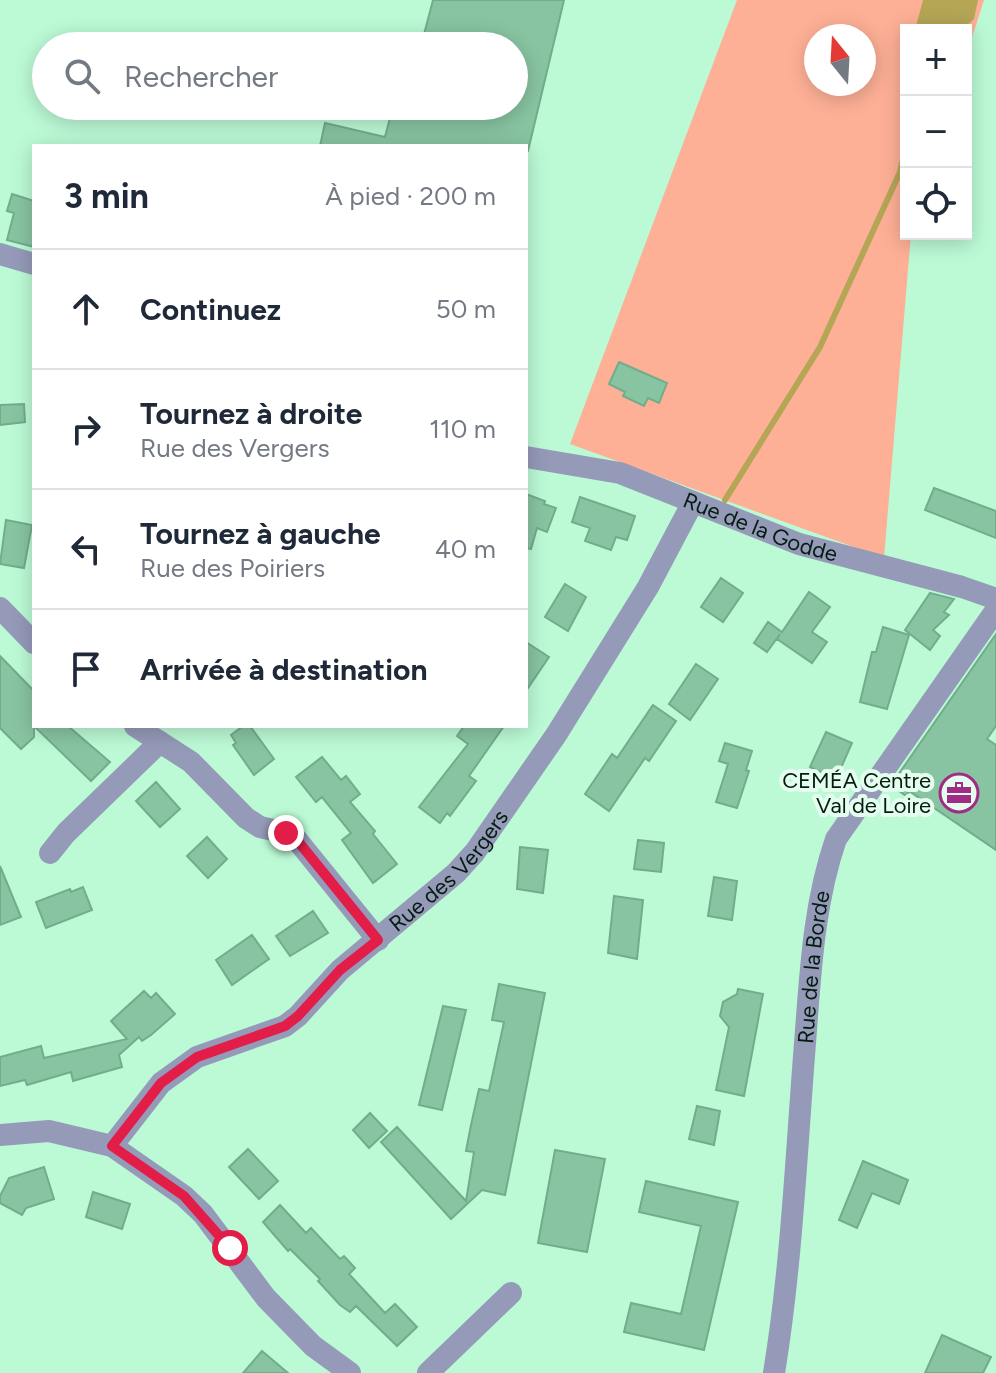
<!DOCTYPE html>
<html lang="fr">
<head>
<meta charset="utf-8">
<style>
	body { margin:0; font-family:Figtree,sans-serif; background:#f2f2f3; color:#1f2937 }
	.controls { position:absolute; right:24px; top:24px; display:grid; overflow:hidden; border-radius:0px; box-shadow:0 4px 20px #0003 }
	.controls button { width:72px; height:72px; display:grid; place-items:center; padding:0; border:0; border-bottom:2px solid #e0e1e3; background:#fff; color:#1f2937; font:40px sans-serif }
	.compass { position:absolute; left:804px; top:24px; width:72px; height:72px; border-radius:50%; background:#fff; box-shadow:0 4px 20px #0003; rotate:342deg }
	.stop { position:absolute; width:24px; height:24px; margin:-18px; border:6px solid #e11d48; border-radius:50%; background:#fff }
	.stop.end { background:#e11d48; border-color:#fff; box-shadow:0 2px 8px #0008 }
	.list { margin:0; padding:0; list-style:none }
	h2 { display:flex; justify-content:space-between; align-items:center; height:104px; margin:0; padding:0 32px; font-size:34px }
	h2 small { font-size:26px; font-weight:400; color:#747a83 }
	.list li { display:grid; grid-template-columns:52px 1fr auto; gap:24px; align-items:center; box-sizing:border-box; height:120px; padding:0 32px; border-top:2px solid #e0e1e3 }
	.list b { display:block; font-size:30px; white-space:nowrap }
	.list p { margin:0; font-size:26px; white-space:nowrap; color:#747a83 }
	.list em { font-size:26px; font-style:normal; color:#747a83 }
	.icon { flex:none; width:44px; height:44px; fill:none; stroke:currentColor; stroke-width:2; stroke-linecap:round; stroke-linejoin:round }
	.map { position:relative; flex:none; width:996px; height:1373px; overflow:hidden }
	.search { position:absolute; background:#fff; box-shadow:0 4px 20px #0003; left:32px; top:32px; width:496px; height:88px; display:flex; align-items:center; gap:20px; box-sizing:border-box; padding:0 28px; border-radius:44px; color:#747a83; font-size:30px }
	.panel { position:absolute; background:#fff; box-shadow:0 4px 20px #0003; left:32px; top:144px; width:496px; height:584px; border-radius:0px }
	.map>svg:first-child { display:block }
	.green { fill:#feb096; fill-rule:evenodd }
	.water { fill:#b5a656 }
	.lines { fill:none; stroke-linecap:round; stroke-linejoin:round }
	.stream { stroke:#b5a656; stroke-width:6 }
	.building { fill:#88c4a2; stroke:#71ad8b; stroke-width:2 }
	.street { stroke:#959ab9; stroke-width:22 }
	.route { stroke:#e11d48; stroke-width:10 }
	.labels { text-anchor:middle; stroke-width:8; stroke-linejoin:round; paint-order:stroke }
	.street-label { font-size:22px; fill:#051d11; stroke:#e5fdee }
	.poi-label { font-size:22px; fill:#051d11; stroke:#e5fdee; text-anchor:end }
</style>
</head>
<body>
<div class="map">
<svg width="996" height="1373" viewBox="0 0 996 1373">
	<rect width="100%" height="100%" fill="#bcfad6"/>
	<path class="green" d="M737,0H984L966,56V30H906V234H911L884,558L570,444ZM816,36H864V84H816Z"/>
	<path class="water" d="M923,0H978L974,19L962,30H915Z"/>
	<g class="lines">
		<path class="stream" d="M725,500L820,347L900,172L906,146"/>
	</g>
	<path class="building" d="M433,0H564L528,151H526V146H320L325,123L385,137L393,106H514V46H421Z
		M12,194L34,201V247L7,240L14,213L7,211Z
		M619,362L667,383L659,403L648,398L644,406L623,396L625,392L609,384Z
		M24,404L25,422L0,425V405Z
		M934,488L996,511V538L925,510Z
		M526,494L545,501L544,504L556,508L547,532L537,528L531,549L526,548Z
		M580,497L635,516L627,540L616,537L611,550L585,541L590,528L572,522Z
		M6,520L32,525L24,568L0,564Z
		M721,578L743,593L723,622L701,607Z
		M565,584L586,597L568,631L545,617Z
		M809,592L830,607L812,632L827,642L812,663L777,639L780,634L767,652L754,643L768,622L782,632Z
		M930,593L954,599L944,612L949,615L933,630L940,636L930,650L905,630Z
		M883,627L909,635L887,709L860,702L872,652H876Z
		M996,634V726L987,739L996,745V850L909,791L906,796L891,785Z
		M526,642L549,657L526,691Z
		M0,656L34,691V726H68L110,762L91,781L34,726V737L21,749L0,728Z
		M696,664L718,679L690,720L669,704Z
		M653,705L676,721L649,761L645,758L609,811L585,794L612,754L617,758Z
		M243,726H250L274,759L254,775L233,745L236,743L231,735Z
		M464,726H504L469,776L476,781L450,816L447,813L440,823L419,807L468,744L457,736Z
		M826,732L852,743L836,779L810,767Z
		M725,743L752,751L746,770L749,771L737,808L716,802L728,764L719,761Z
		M322,757L341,780L346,776L360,794L350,802L375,831L373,834L397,864L373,883L342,840L351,833L322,797L316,802L296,777Z
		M156,782L180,809L160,827L136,801Z
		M207,837L227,859L208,878L187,856Z
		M638,840L664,843L661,872L634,869Z
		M520,847L548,850L543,893L517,889Z
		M0,866L21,917L0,925Z
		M714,877L737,881L732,920L708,916Z
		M83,887L92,910L46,928L36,902L70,889L71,892Z
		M614,896L643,900L637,959L608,953Z
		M313,911L328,933L290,956L276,936Z
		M252,935L269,959L232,985L216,960Z
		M499,984L545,993L505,1195L482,1190L451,1219L381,1142L397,1127L466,1201L474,1152L466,1151L471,1125L479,1089L489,1091L504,1022L492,1020Z
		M738,989L763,994L744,1096L716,1090L729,1027L720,1016L723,1002L737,994Z
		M144,991L151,998L156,993L175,1014L151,1035L142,1041L139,1037L119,1055L122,1067L73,1081L71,1072L27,1085L25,1080L0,1086V1057L41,1046L44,1058L127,1039L111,1021Z
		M443,1006L466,1010L442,1110L419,1105Z
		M697,1106L720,1111L714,1145L689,1139Z
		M370,1113L387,1131L369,1148L353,1130Z
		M248,1149L278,1181L259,1199L229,1167Z
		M555,1150L605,1159L587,1252L538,1243Z
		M863,1161L908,1180L899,1204L872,1193L857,1228L839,1220Z
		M44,1167L54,1199L26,1208L22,1215L0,1203V1196L9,1178Z
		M646,1181L738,1202L704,1350L624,1332L631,1303L681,1314L701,1226L639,1212Z
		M93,1192L130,1204L122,1229L86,1217Z
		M280,1205L306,1233L311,1228L340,1259L344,1256L355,1268L349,1274L385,1313L395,1304L417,1327L397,1346L356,1306L350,1312L340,1305L318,1281L320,1279L290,1249L288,1251L263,1222Z
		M942,1335L991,1357L983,1373H925Z
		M262,1351L288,1373H243Z"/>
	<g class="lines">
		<g class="street">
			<path d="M0,254L34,264"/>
			<path id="s1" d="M526,457L620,473L799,544L962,587L996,599"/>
			<path d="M0,608L34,643"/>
			<path d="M135,726L191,762L246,818L260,827L286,833L297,840L378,940"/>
			<path d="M50,853L66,833L160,742"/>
			<path d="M0,1135L49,1131L112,1146L184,1196L203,1214L266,1298L313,1346L350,1373"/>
			<path id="s2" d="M112,1146L161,1083L197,1057L285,1026L298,1016L340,970L456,873L475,852L556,735L648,587L693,502"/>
			<path d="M428,1373L511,1293"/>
			<path id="s3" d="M774,1373C791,1269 796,1161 804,1056C810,983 812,908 836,839L996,610"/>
		</g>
	</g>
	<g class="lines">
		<path class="route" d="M230,1248L184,1196L112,1146L161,1083L197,1057L285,1026L298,1016L340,970L378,940L297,840L286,833"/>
	</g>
	<defs>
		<symbol id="office-ring" viewBox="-11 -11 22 22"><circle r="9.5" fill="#e5fdee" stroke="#a12c86" stroke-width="1.5"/><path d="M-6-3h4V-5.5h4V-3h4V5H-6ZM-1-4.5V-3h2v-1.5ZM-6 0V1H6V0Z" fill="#a12c86"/></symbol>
	</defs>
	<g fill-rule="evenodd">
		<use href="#office-ring" x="937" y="771" width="44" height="44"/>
	</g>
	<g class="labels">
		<g class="street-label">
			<text dy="8" stroke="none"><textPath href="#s1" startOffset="246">Rue de la Godde</textPath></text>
			<text dy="8" stroke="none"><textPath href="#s2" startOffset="444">Rue des Vergers</textPath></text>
			<text dy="8" stroke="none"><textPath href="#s3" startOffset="408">Rue de la Borde</textPath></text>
		</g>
		<g class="poi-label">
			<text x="931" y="788">CEMÉA Centre<tspan x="931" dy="25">Val de Loire</tspan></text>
		</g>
	</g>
</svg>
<div class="controls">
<button>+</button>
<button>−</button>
<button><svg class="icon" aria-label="locate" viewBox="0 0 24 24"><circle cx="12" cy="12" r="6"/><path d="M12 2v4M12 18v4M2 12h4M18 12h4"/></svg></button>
</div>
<svg class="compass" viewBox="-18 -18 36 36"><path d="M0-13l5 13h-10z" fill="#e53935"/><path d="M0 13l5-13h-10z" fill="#747a83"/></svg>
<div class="stop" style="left:230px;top:1248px"></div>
<div class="stop end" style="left:286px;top:833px"></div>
<div class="search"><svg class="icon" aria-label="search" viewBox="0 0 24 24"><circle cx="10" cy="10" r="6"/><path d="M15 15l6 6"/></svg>Rechercher</div>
<section class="panel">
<h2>3 min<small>À pied · 200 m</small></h2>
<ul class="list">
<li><svg class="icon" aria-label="ahead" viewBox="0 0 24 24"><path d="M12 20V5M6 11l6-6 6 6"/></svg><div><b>Continuez</b></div><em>50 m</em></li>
<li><svg class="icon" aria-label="right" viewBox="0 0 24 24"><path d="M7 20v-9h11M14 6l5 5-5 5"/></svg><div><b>Tournez à droite</b><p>Rue des Vergers</p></div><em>110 m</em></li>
<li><svg class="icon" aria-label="left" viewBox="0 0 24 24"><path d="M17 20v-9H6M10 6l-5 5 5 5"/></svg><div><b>Tournez à gauche</b><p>Rue des Poiriers</p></div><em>40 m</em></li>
<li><svg class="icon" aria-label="arrive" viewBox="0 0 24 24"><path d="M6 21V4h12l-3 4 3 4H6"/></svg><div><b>Arrivée à destination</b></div></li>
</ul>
</section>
</div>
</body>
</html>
